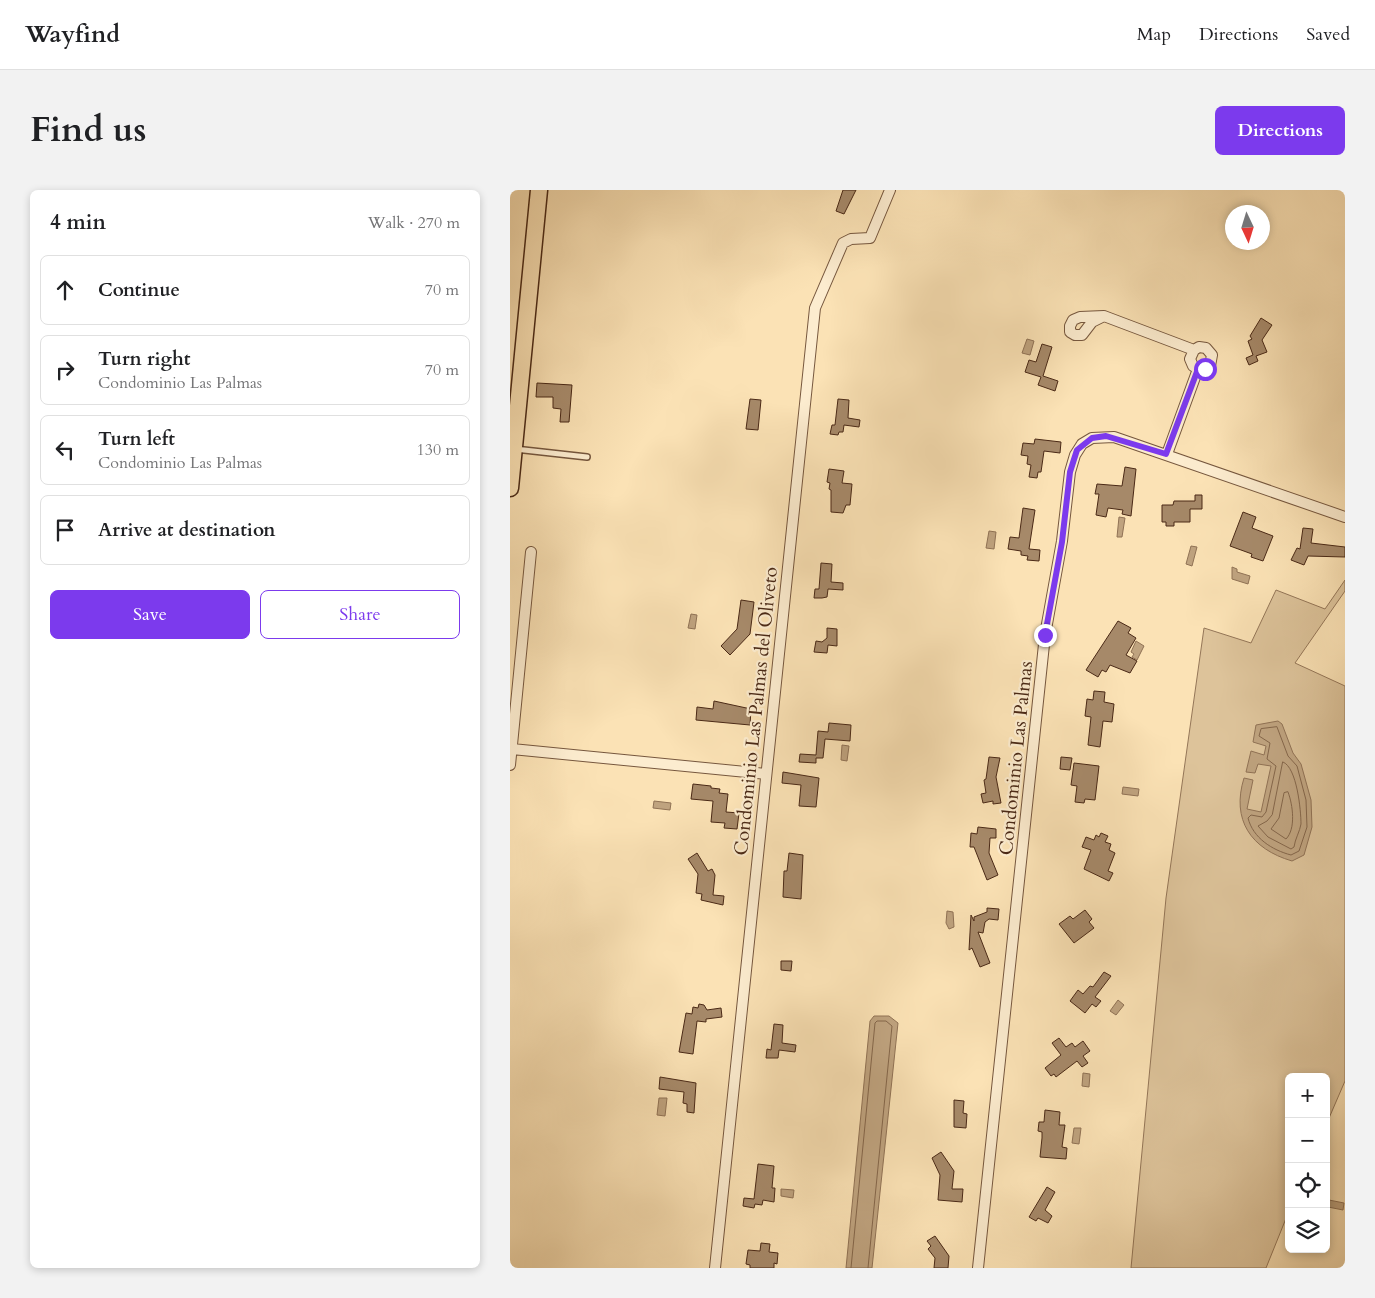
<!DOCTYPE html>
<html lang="en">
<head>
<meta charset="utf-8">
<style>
	body { margin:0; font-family:Cardo,serif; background:#f2f2f2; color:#202124 }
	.controls { position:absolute; right:15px; bottom:15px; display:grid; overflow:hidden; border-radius:8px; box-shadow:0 2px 8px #0003 }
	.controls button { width:45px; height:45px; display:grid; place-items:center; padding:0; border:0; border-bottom:1px solid #e0e0e0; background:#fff; color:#202124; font:25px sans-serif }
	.compass { position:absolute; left:715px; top:15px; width:45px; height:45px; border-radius:50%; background:#fff; box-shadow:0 2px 8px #0003; rotate:176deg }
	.stop { position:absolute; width:15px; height:15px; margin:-11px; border:4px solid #7c3aed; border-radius:50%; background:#fff }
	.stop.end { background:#7c3aed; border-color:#fff; box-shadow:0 1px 5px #0008 }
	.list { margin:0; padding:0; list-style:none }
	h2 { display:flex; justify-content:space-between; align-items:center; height:65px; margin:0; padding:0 20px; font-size:21px }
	h2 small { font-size:16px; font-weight:400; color:#757577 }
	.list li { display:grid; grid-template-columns:32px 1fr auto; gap:15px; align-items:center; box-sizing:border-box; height:70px; margin:0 10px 10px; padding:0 10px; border:1px solid #e0e0e0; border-radius:8px }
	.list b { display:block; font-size:19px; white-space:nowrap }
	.list p { margin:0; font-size:16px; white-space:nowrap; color:#757577 }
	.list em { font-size:16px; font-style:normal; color:#757577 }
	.actions { display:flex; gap:10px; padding:15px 20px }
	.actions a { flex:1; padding:11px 0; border:1px solid #7c3aed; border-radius:8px; text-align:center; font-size:18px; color:#7c3aed }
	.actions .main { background:#7c3aed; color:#fff }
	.icon { flex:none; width:28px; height:28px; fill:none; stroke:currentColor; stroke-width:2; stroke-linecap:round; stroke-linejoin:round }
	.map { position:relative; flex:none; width:835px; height:1078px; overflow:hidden; border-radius:8px }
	header { display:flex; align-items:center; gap:30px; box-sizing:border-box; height:70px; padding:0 25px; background:#fff; border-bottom:1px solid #e0e0e0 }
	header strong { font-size:24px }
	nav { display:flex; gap:28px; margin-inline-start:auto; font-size:18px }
	.intro { display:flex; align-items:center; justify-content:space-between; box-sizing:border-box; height:120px; padding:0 30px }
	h1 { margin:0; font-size:35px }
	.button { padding:12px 22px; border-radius:8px; background:#7c3aed; color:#fff; font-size:18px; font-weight:700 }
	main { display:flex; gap:30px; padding:0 30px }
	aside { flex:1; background:#fff; border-radius:8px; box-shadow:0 2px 8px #0003 }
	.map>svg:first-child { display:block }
	.green { fill:#ddc39a; stroke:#947658 }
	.water { fill:#bfa37f; stroke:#907255 }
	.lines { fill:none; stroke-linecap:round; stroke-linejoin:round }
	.shore { stroke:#84664a; stroke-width:1 }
	.building { fill:#a68969; stroke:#4a2916 }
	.lane-casing { stroke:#76573e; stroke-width:8 }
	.street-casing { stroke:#76573e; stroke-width:12 }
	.primary-casing { stroke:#4a2916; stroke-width:19 }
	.lane { stroke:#fceccf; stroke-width:5 }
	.street { stroke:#fceccf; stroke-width:10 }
	.primary { stroke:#fbe2b5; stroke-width:16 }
	.route { stroke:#7c3aed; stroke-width:6 }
	.labels { text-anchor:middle; stroke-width:4.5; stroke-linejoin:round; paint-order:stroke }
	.street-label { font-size:19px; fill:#4a2916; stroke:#fceccf }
</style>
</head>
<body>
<header>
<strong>Wayfind</strong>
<nav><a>Map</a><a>Directions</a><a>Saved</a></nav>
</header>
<div class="intro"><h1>Find us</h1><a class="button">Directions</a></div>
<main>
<aside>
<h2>4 min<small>Walk · 270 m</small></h2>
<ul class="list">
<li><svg class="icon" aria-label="ahead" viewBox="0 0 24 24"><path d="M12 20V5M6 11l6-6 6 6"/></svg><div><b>Continue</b></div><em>70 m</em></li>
<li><svg class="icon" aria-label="right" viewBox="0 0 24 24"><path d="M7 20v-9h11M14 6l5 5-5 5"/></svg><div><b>Turn right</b><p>Condominio Las Palmas</p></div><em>70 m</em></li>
<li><svg class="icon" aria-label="left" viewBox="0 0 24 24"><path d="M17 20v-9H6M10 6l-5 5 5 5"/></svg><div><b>Turn left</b><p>Condominio Las Palmas</p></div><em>130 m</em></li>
<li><svg class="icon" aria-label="arrive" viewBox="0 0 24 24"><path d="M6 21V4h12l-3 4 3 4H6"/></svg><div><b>Arrive at destination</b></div></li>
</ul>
<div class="actions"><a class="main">Save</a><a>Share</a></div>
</aside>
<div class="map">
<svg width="835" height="1078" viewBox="0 0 835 1078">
	<rect width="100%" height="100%" fill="#fbe2b5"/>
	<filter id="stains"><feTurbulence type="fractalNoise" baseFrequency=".004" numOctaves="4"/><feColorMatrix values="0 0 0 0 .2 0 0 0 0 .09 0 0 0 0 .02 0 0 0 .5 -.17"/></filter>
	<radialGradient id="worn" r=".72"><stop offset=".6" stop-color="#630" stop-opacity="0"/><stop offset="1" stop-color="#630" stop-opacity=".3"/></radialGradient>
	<path class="green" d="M835,390V401L785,473L835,496V891L816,935V887H779V1021L756,1078H621L656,708L694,438L741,453L766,400L815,419Z"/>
	<path class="water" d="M517,149L524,151L520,165L512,163Z
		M609,327L615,328L612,347H607Z
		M479,341L486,342L484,359L476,358Z
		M681,356L687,357L682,376L676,374Z
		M722,377L727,379V382L740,386L738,394L722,389Z
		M181,424L187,425L185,439L178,438Z
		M626,451L634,456L627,470L622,467L624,464L621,462Z
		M768,531L772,534L783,563L791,574L801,610L802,637L794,665L782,671C741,659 721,630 734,588L743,590L737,619L751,622L761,576L748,574L745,583L736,582L741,561L754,565L756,556L743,552L746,535Z
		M332,555L339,556L337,571L331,570Z
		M613,597L629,599L628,606L612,604Z
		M144,611L161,613L160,620L143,618Z
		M437,721L443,722L444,737L439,739L436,733Z
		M608,810L614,815L606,825L600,821Z
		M364,826H379L388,833L362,1078H336L360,831Z
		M573,883L580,884L579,897L572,896Z
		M149,908H157L155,926L147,925Z
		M564,938H571L569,954L562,953Z
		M271,999L284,1000L283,1008L271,1006Z
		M819,1010L834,1013L833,1020L818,1017Z"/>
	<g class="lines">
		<path class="shore" d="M767,537L778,566L787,576L796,610L797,637L789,661L781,665C762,660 743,648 738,628L741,625L752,627L756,622L766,576L757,569L760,553L749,546L751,539Z
			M773,572C787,577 791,621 791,634C790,641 785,649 784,657L781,659L758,647L748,636L757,631L762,625Z
			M778,602C783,615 786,639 776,649L761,639L769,628L774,603Z
			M341,1078L365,833L367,831H376L382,836L358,1078"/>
	</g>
	<path class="building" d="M333,0H346L334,24L326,21Z
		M751,128L762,135L752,150L757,162L746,166L748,171L739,175L736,168L743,165L738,151L742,149L740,146Z
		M532,154L542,157L533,186L548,191L545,201L528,195L531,187L515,182L519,170L526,172Z
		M27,193L62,195L59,232H50L51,219L43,218V207H26Z
		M240,209L251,210L248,240L236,239Z
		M328,209L339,210L338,228L350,230L349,237L334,235L333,242H329L328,245L320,244L322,235H325Z
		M525,249L551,252L550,263L534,261L531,282H528L527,288L519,287L521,275L517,274L518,266L511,265L513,253L524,254Z
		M615,277L626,279L621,326L612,324L613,320L598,318L596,327L586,325L589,304H585L587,294L612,296Z
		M319,279L334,281L332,293L342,294L340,315H336L333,323L321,322V300L319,299L320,293L317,292Z
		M685,305H692V319H680V332H664V336H656V332H652V315H663L664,311H685Z
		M513,318L525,320L519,359L530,360L529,371L517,370L518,366L511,365V361L498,359L500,347L509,348Z
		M733,322L746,327L742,338L763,346L753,371L741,367L742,364L720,356Z
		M793,338L803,339L801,353L835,357V367L798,366L794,375L781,370L787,358L790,359Z
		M311,373L322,374L321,392L333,393V400L318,399L317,407L312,408H304L305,399H309Z
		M231,410L244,412L240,444L220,465L211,456L227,439Z
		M608,431L621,438L618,443L626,448L616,465L627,471L620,483L600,475L596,482L592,480L588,487L576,480Z
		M317,438L327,439V456L318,455L317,463L304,462L306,451L312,452L317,448Z
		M584,501L595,502L594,512L604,514L602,532L593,531L590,557L578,555L581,527L575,526L577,509L583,510Z
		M204,511L241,519L240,535L186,530L187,517L203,519Z
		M319,533L341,535L340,551L315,549L313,568H306V573L289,572L290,564L306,565L308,541L318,542Z
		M479,567L490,568L486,587L491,613L483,614V611L473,613L471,604L476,603L474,590L476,589Z
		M551,567L562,568L560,580L550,579Z
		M564,573L589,576L585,610L575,609L574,613L565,612L567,596L561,595Z
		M273,582L309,588L306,617L289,616L291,595L272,593Z
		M183,594L201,596V598L210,599L209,603L218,604L216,622L229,623L227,639L214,638L215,633L201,632L203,611L181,609Z
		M468,637L486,639V648H480L479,663L488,685L477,690L464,657H460L461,643L467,644Z
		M591,643L598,646L595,652L601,654L599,660L605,663L598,681L603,683L599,691L574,679L581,660L572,657L576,647L584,650L586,645L589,647Z
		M187,663L198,681L202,679L205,685L203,705L214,706L213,715L191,710L192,704L186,703L188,684L178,669Z
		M279,663L293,665L291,709L273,707L274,681H277Z
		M477,718L489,719L488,730L479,729L475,732L473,743L468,742L480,773L470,777L462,758L459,760L461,725L464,731V727L477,722Z
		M575,720L582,729L579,732L584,738L564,753L549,734L560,726L563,729Z
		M271,771H282L281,781L271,780Z
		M594,782L601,786L585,807L591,811L586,817L582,814L575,823L560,811L568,800L573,804L580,796L583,797Z
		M189,814L194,815L197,820L211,818L212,827L196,829V832L187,831L183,864L169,862L176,823L182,824L183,817L188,818Z
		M264,834L273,835L272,853L286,855L285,862L269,860L268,868H256L257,859L261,860Z
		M549,848L556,857L562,853L565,857L573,851L580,861L573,866L578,873L572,877L567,871L546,887L544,884L541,886L535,878L551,865L542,853Z
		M150,887L186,893L184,923L177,922V914L173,913L174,902L149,899Z
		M444,910L454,911L453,923L457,924L456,938L444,937Z
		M535,920L550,922L549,935H555L552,957L557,958L556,969L530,967L532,948V942L528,941L529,932H534Z
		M431,962L444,981L442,999H453L452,1012L428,1010L430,985L422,968Z
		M248,974L264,976L262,998H265L264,1012L253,1010L252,1015L245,1014L244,1018L233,1016L234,1008L244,1009Z
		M537,997L545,1002L535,1020L542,1026L538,1033L528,1028L526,1031L519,1027Z
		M425,1046L439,1066L438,1078H424L425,1068L418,1059L421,1056L417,1051Z
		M251,1053L260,1054L259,1062L268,1063L267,1074L264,1073V1078H240V1075L236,1074L238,1060L250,1061Z"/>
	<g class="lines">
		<defs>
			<path id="lane" d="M5,259L77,267"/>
			<path id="street" d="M594,126L582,132L572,145H565L560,142V136L563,130L570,127L594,126L684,160L689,157L696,158L702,165L700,176L691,180L683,176L680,169L684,160
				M657,264L688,179
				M2,559L256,584
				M0,575L21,362
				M205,1078L305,118L333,53L341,49L360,48L380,0
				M468,1078L535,445L552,351L560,282L565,265L572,254L582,248L604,247L835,327"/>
			<path id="primary" d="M0,298L29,0"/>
		</defs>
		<use href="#lane" class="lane-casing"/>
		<use href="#street" class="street-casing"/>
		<use href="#primary" class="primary-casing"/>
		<use href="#lane" class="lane"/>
		<use href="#street" class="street"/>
		<use href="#primary" class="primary"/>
	</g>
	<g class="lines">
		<path class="route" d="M535,445L552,352L560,282L567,260L582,248L596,246L656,264L688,179H695"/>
	</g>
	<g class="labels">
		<g class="street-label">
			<text transform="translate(245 521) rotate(-84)" y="7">Condominio Las Palmas del Oliveto</text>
			<text transform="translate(505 568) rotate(-84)" y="7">Condominio Las Palmas</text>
		</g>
	</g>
	<rect width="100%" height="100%" filter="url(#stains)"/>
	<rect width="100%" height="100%" fill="url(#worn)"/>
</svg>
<div class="controls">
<button>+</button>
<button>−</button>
<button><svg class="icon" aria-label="locate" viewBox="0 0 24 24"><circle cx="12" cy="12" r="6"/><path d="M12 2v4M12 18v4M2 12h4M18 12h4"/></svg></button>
<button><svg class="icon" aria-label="layers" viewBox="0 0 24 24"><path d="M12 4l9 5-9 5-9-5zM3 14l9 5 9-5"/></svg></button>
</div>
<svg class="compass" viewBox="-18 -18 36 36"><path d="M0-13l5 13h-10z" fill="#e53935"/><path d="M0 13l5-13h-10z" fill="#757577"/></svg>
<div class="stop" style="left:695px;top:179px"></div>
<div class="stop end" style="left:535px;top:445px"></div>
</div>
</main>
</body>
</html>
